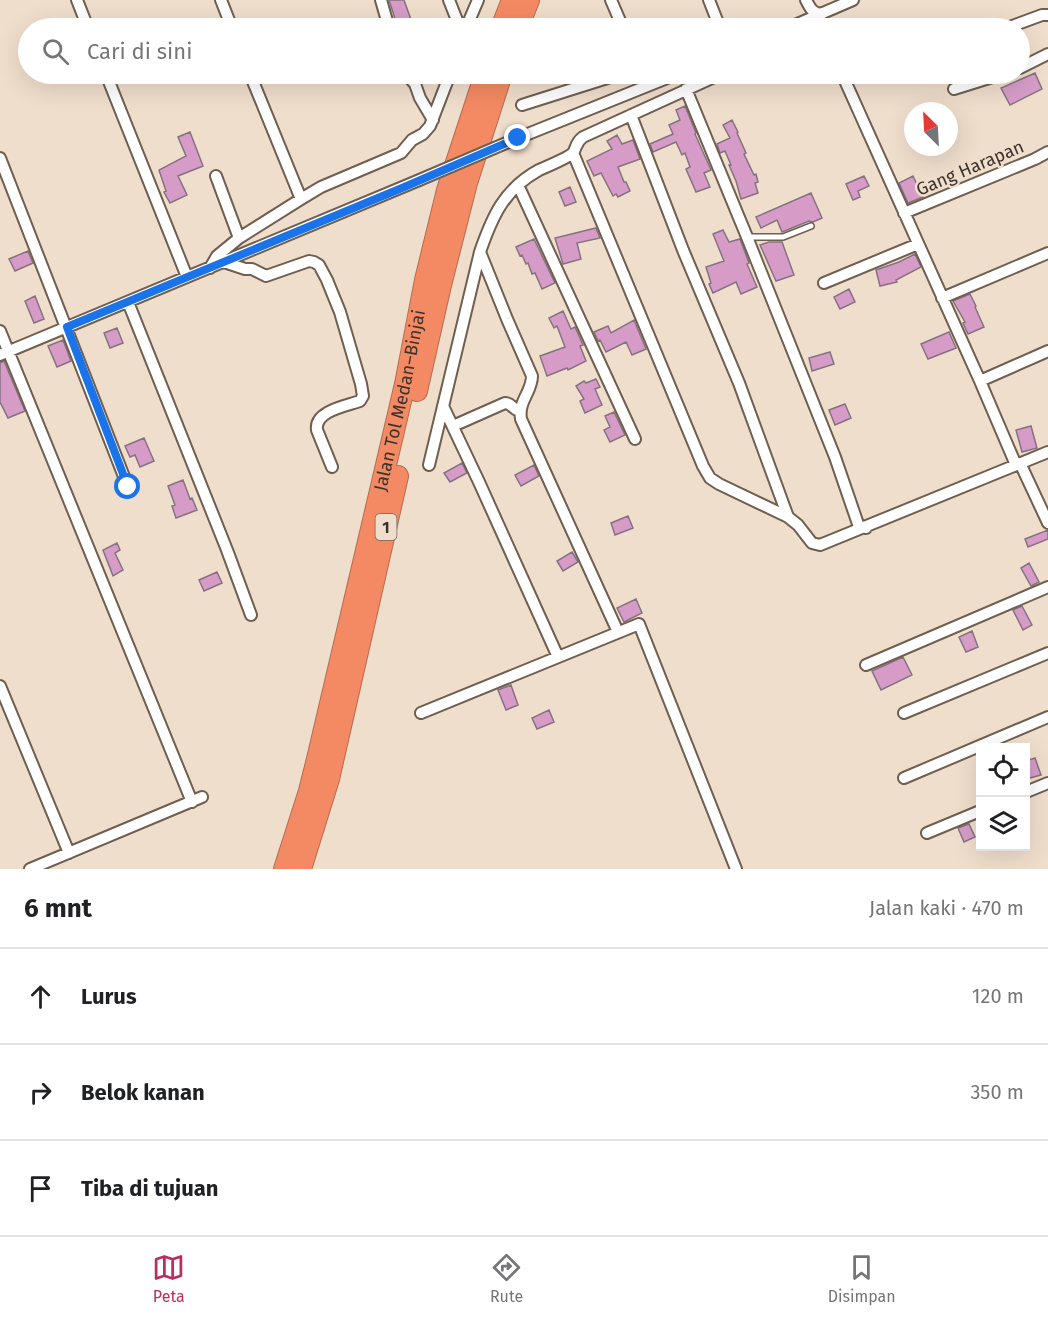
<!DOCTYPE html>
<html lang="id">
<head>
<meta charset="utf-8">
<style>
	body { margin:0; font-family:"Fira Sans",sans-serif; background:#f6f6f6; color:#202124 }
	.controls { position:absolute; right:18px; bottom:18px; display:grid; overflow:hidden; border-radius:0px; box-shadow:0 6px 24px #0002 }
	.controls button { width:54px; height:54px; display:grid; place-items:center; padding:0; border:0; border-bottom:2px solid #e0e0e0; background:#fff; color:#202124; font:30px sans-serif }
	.compass { position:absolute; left:904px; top:102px; width:54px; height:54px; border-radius:50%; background:#fff; box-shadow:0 6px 24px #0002; rotate:336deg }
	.stop { position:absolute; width:18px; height:18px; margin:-14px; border:4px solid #1a73e8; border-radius:50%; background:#fff }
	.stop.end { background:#1a73e8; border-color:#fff; box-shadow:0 2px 6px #0008 }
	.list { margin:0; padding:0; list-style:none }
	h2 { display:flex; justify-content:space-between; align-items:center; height:78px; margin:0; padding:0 24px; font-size:26px }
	h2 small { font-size:20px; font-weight:400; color:#757577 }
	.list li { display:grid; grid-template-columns:39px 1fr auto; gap:18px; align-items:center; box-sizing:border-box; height:96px; padding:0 24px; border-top:2px solid #e0e0e0 }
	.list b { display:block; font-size:22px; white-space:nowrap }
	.list em { font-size:20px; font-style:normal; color:#757577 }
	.icon { flex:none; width:33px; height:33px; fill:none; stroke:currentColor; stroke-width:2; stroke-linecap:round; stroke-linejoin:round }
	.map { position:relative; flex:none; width:1048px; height:869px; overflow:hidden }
	.search { position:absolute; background:#fff; box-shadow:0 6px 24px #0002; left:18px; right:18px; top:18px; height:66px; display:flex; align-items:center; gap:15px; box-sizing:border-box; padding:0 21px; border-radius:33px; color:#757577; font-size:22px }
	.sheet { height:366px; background:#fff }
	nav { display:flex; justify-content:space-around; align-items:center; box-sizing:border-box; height:84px; border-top:2px solid #e0e0e0; background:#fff; font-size:16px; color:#757577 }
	nav a { display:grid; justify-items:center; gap:3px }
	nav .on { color:#ba2d60 }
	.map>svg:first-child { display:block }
	.building { fill:#d69cc7; stroke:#857280; stroke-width:1.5 }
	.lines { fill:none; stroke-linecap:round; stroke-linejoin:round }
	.service-casing { stroke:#6f5f50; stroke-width:8 }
	.minor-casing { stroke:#6f5f50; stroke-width:14 }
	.motorway-casing { stroke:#b36c50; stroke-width:22 }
	.service { stroke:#fff; stroke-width:5 }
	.minor { stroke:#fff; stroke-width:10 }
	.motorway { stroke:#f48a63; stroke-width:20 }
	.minor-bridge-casing { stroke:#6f5f50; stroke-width:14; stroke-linecap:butt }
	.minor-bridge { stroke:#fff; stroke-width:10 }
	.route { stroke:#1a73e8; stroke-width:8 }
	.labels { text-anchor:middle; stroke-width:5; stroke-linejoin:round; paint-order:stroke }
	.shield { fill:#f0decc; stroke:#71665c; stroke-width:1.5 }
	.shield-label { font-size:16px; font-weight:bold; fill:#3a332c }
	.street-label { font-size:18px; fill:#3a332c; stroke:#f0decc }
</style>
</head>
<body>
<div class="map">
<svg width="1048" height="869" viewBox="0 0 1048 869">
	<rect width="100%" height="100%" fill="#f0decc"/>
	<path class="building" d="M389,0H404L414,28H398Z
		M1035,73L1042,89L1010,105L1001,88Z
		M685,106L696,133L695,134L711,170L704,173L710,187L696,192L686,169L690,167L685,153L682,155L676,142L653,152L650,144L673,134L669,125L680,120L676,110Z
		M732,120L738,132L737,133L746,153L744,154L754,175L756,174L758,182L755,183L758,193L741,199L736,181L729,165H731L725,151L720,153L717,144L730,138L723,125Z
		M190,132L203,166L178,176L187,195L170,203L164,192L166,191L159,170L186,156L178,137Z
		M617,135L622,144L633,140L640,159L618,167L624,182H626L630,191L618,197L616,194L613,196L601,173L594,176L587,161L612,149L607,141Z
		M864,176L869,186L858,191L860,197L853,200L846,184Z
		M913,176L923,197L908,203L899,183Z
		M570,187L576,202L565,206L559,192Z
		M811,193L822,218L813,222L809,221L782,232L777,220L761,228L756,217Z
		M596,228L600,238L577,243L581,259L563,264L555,238Z
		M723,230L729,242L740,239L749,263L747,264L757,287L741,294L736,282L713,293L709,284L711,283L706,267L724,261L713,234Z
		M534,239L555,283L542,289L535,273L532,274L528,263L526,264L522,255L520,256L516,247Z
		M769,242H782L794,275L776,281L760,245Z
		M28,251L33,263L15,271L9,259Z
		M915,254L921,267L896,280L897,282L880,286L876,270L899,262Z
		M849,289L855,302L840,309L834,297Z
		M970,294L976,306L975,307L984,327L968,334L963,323L965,322L953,301Z
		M35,296L44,319L34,323L25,301Z
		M563,311L571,329L575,327L583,345L580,346L586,361L568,370L567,368L547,376L540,356L565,347L557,326L554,328L549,318Z
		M634,320L646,349L632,355L626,342L606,352L600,340L598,341L594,332L608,326L611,333Z
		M117,328L123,343L110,348L104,333Z
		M949,332L956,348L928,359L921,344Z
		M63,340L71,361L57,367L48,346Z
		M830,352L834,364L812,371L809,358Z
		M4,361L25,411L8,418L0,402V363Z
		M596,379L600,387L595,389L602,405L585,413L580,401L584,399L576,386L584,381L586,383Z
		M845,404L851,418L835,425L829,410Z
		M614,412L625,435L610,442L604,430L610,427L605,416Z
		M1031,426L1037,448L1022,452L1016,430Z
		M144,438L154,461L140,467L135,455L130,457L125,446Z
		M462,463L467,473L450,482L444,473Z
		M534,465L539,476L521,486L515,475Z
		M183,480L190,499L192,498L197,510L176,518L172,506L175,505L168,486Z
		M628,516L633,528L615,535L611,523Z
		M1048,530V539L1028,547L1025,539Z
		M117,543L120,550L115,553L123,570L113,576L103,550Z
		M572,552L578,562L563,571L557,561Z
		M1029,563L1039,582L1031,586L1021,568Z
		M217,572L222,583L204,591L199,580Z
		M636,599L642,613L624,622L617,608Z
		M1022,606L1032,625L1023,630L1013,610Z
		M972,631L978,647L966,652L959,637Z
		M903,657L912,675L881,690L872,671Z
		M511,685L518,705L506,710L498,690Z
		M549,710L554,722L537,729L532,718Z
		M1035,758L1041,775L1030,778L1026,766V761Z
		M969,824L975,837L964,842L958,828Z"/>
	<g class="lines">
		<defs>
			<path id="service" d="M747,237H783L811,226"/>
			<path id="minor" d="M77,0L88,28
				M221,0L232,28
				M381,0L389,28
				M449,0L460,28
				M611,0L623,28
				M709,0L720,28
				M806,0C810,8 813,14 822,14
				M817,16L822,28
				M466,28L478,0
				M788,28L853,0
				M1007,28L1042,15H1048
				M1020,68L1048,54
				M106,74L187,277
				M250,74L301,199
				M406,74L415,84L420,98L433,120
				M842,74L980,381L1016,465
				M686,89L747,237L835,457L858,524L860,526L866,528
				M954,89L1002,74
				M522,105L620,74
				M631,115L683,250L739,383L788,517
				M518,138L677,74
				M573,153L703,466L710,478L719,484L788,517L798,525L812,543L820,545L1048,452
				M0,158L128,487
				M518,185L635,439
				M904,213L1035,159L1048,152
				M239,238L301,199L321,187L401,153L412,140L423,134L430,126L450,74
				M480,252L507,319L532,376C532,392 518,401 521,419L618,632
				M224,262L245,269H252L266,276L309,261L314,262L319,265L327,280L340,312L361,384L363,396L360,401C346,406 314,411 317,430L332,467
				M210,268L217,256L239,238L216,176
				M824,283L918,244
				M942,298L1048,253
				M128,302L227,550L251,615
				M0,331L192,802
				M0,355L417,181
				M980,381L1048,351
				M443,406L479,482L558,657
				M453,426L505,403C512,403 513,410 520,411
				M1020,463L1048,523
				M429,465L480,252C492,217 504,189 539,170C546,167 569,157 573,153C577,147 575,143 583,137L721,74
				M866,665L1048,587
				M0,686L69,853
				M421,713L639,624L736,869
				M904,713L1048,653
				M904,778L1048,717
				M1026,792L1048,783
				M927,833L980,811
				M30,869L202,797"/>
			<g id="motorway">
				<path d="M501,28L512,0"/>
				<path d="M518,28L529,0"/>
				<path d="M417,391L441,285L467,183L502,74"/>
				<path id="s1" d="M284,869L309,791L317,759L405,384L425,280L447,190L485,74"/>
				<path d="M301,869L329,779L398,476"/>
			</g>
		</defs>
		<use href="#service" class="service-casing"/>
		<use href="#minor" class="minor-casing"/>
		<use href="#motorway" class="motorway-casing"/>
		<use href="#service" class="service"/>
		<use href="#minor" class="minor"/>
		<use href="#motorway" class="motorway"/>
		<defs>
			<path id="minor-bridge" d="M417,181L518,138"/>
		</defs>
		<use href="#minor-bridge" class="minor-bridge-casing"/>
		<use href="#minor-bridge" class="minor-bridge"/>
	</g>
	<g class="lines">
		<path class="route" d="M128,487L67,327L402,188L518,138"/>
	</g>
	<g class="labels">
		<rect class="shield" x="375.5" y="514" width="21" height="26" rx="4.5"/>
		<g class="shield-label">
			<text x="386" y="533">1</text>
		</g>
		<g class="street-label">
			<text transform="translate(970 168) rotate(-23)" y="6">Gang Harapan</text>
			<text dy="6" stroke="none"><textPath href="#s1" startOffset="483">Jalan Tol Medan–Binjai</textPath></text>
		</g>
	</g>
</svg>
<div class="controls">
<button><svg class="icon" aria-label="locate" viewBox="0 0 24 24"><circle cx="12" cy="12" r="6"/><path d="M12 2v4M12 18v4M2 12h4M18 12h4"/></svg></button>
<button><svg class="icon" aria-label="layers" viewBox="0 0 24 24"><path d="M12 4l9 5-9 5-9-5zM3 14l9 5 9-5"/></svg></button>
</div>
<svg class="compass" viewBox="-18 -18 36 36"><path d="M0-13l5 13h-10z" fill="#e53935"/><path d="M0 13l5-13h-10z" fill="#757577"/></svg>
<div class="stop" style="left:128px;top:487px"></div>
<div class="stop end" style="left:518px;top:138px"></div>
<div class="search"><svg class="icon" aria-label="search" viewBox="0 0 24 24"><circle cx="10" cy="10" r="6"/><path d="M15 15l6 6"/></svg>Cari di sini</div>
</div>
<section class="sheet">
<h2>6 mnt<small>Jalan kaki · 470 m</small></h2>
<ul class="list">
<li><svg class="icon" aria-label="ahead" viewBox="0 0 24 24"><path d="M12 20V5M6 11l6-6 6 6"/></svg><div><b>Lurus</b></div><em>120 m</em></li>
<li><svg class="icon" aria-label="right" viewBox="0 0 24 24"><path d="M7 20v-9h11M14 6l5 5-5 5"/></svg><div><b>Belok kanan</b></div><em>350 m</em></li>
<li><svg class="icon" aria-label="arrive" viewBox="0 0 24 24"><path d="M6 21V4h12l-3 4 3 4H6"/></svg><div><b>Tiba di tujuan</b></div></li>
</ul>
</section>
<nav>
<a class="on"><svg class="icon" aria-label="map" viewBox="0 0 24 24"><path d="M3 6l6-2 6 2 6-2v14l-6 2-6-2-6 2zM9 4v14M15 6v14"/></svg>Peta</a>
<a><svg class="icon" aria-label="directions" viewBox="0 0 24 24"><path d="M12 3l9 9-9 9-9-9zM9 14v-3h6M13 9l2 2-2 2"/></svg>Rute</a>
<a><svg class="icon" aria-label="saved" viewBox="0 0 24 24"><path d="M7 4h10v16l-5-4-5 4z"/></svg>Disimpan</a>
</nav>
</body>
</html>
